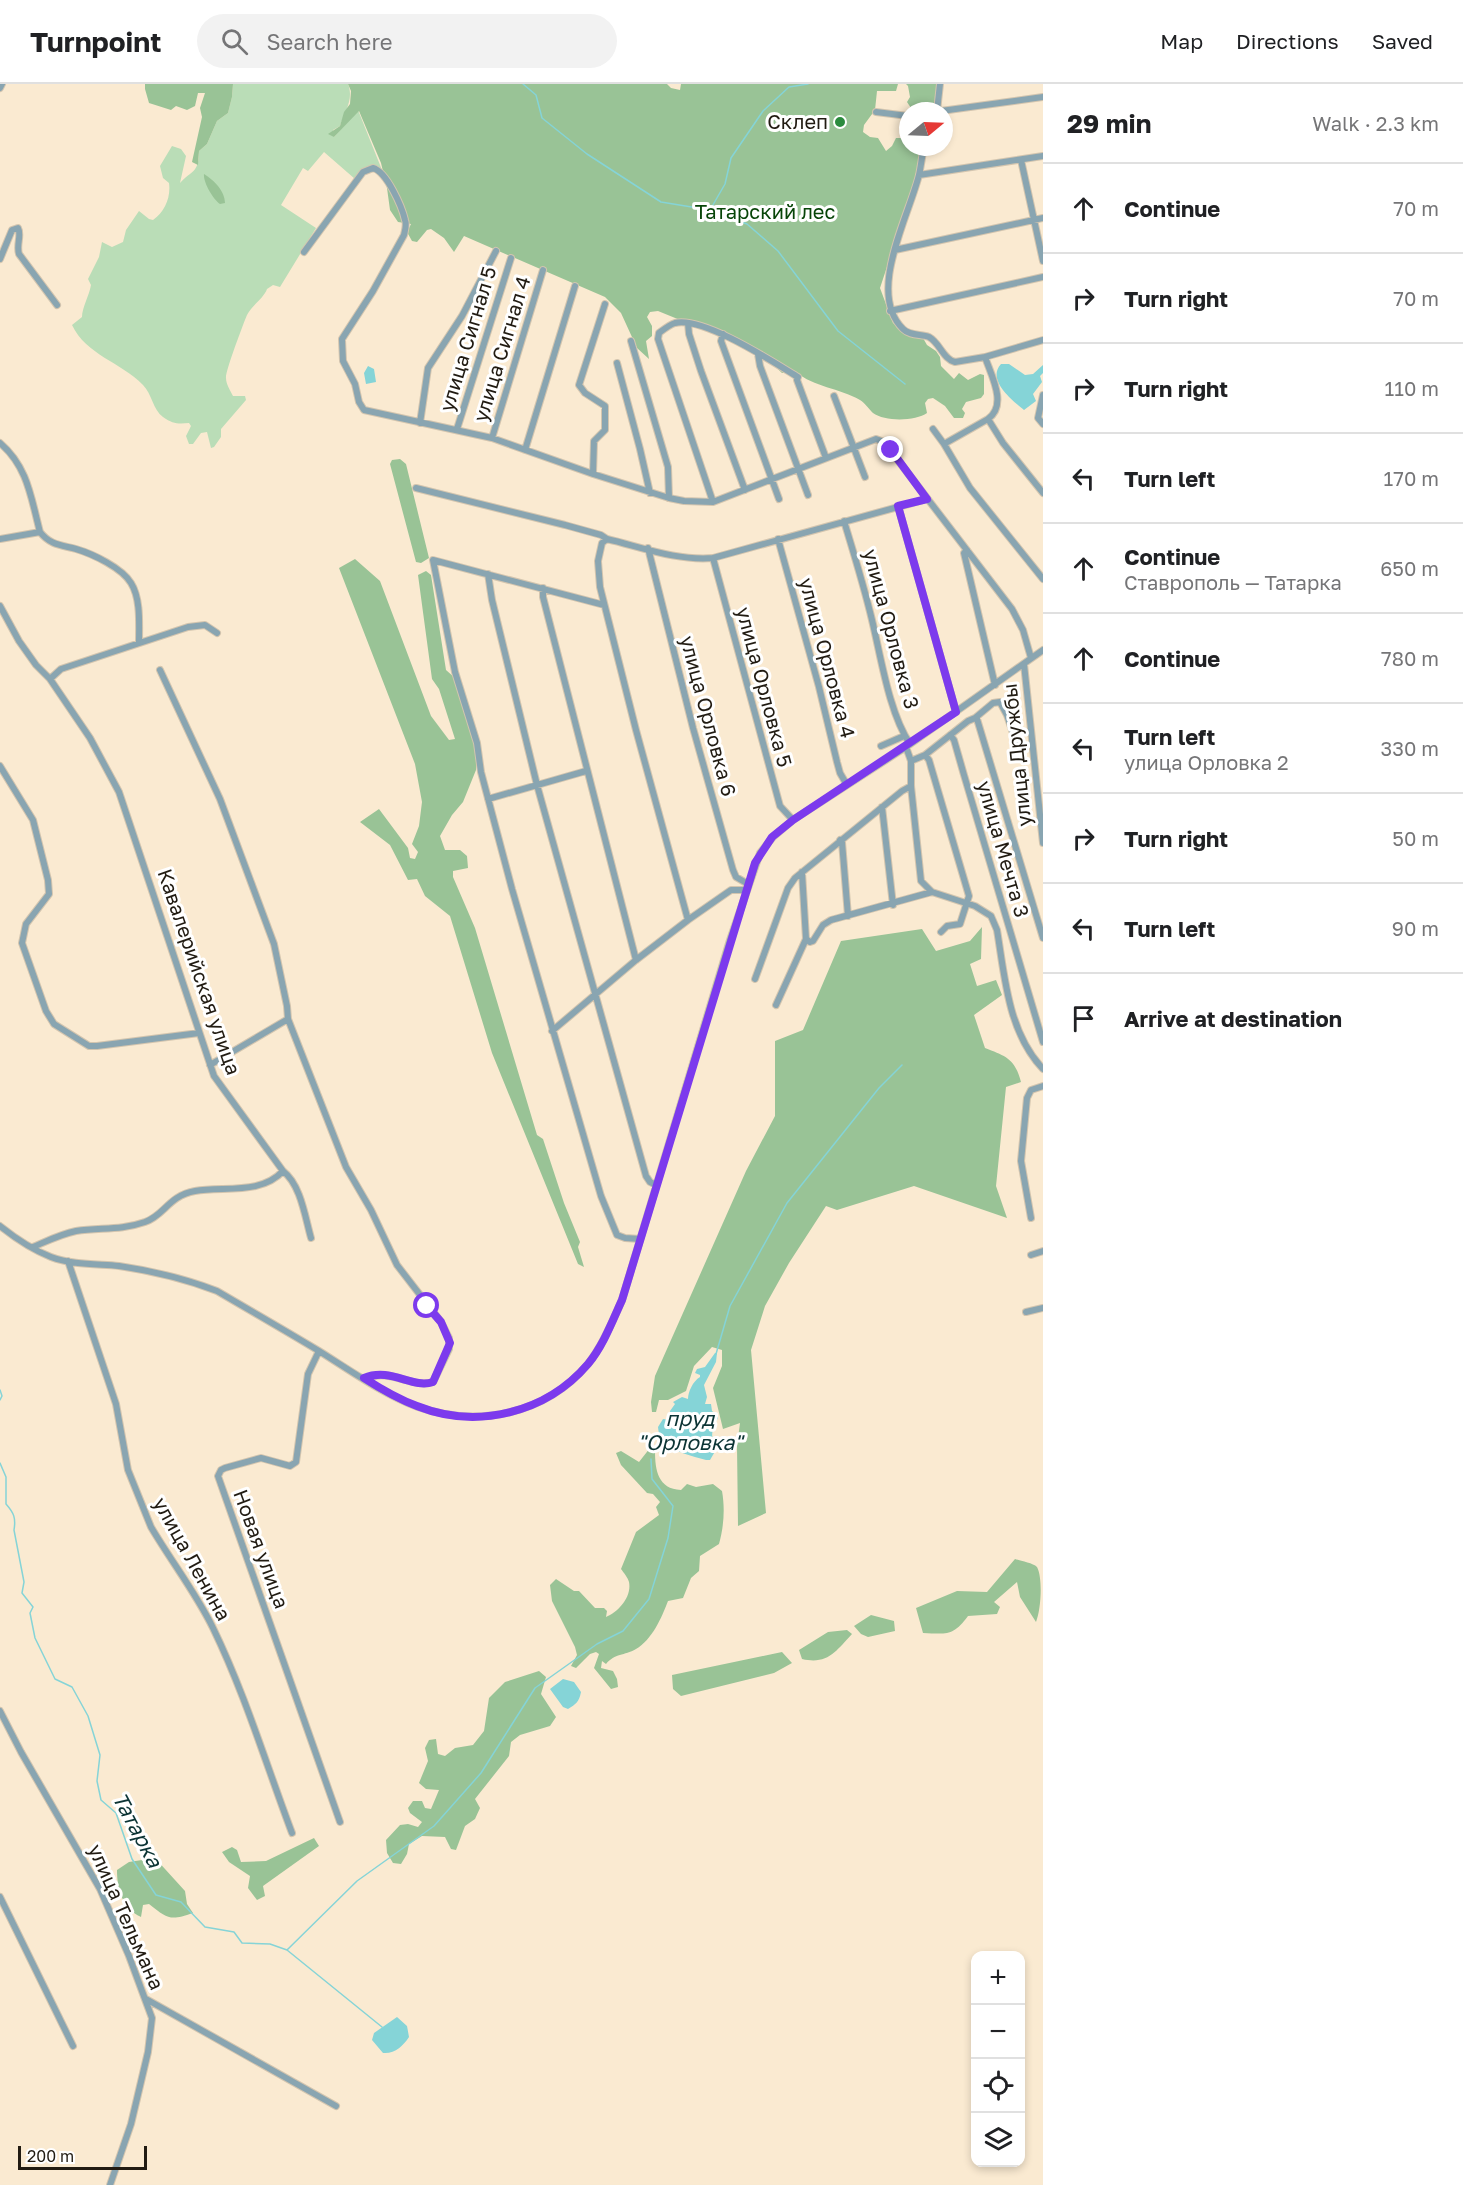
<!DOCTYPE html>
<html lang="en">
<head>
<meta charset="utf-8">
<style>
	body { margin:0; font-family:"Golos Text",sans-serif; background:#f2f2f2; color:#202124 }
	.controls { position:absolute; right:18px; bottom:18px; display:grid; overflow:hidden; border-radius:12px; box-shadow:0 3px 9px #0003 }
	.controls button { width:54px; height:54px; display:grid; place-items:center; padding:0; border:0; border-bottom:2px solid #e0e0e0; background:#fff; color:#202124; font:30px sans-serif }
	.compass { position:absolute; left:899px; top:18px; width:54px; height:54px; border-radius:50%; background:#fff; box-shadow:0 3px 9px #0003; rotate:71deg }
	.scale { position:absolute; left:18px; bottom:15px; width:129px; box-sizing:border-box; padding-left:6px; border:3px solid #211b12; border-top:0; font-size:16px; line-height:21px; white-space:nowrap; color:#211b12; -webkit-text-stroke:4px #fff; paint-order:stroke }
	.stop { position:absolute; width:18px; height:18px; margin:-14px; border:4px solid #7c3aed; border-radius:50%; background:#fff }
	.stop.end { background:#7c3aed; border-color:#fff; box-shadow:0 2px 6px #0008 }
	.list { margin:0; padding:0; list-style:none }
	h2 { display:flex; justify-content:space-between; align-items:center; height:78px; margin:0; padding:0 24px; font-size:26px }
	h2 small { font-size:20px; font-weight:400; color:#757577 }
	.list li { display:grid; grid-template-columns:39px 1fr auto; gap:18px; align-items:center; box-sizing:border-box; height:90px; padding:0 24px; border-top:2px solid #e0e0e0 }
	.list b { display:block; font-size:22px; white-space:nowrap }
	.list p { margin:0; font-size:20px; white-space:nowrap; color:#757577 }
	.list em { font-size:20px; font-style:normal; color:#757577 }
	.icon { flex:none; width:33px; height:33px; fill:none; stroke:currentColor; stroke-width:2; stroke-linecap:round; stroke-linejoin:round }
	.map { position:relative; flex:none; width:1043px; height:2101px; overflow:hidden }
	header { display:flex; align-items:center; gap:36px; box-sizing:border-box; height:84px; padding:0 30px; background:#fff; border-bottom:2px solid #e0e0e0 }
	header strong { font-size:28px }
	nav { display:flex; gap:33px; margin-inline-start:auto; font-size:21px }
	.search { width:420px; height:54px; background:#f2f2f2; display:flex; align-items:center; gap:15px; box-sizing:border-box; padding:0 21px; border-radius:33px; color:#757577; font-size:22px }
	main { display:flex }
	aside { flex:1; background:#fff }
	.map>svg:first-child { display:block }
	.green { fill:#baddb7 }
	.forest { fill:#99c396 }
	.water { fill:#85d4d7 }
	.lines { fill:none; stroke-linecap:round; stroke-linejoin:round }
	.stream { stroke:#85d4d7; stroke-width:1.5 }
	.minor-casing { stroke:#d3c5af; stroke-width:8 }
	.minor { stroke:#89a5b1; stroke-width:6 }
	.route { stroke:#7c3aed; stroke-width:8 }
	.poi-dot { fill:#2b8b3e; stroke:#fff; stroke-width:2 }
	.labels { text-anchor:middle; stroke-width:6; stroke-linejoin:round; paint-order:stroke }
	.poi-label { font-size:20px; fill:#211b12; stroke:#fff; text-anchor:end }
	.park-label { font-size:20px; fill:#074508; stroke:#fff }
	.street-label { font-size:20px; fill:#211b12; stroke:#fff }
	.water-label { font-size:21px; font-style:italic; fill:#0c3435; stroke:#fff }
</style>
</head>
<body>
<header>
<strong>Turnpoint</strong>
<div class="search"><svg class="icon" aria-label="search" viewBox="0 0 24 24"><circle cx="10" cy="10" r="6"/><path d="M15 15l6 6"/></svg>Search here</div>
<nav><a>Map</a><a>Directions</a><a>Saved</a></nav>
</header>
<main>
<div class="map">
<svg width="1043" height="2101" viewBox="0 0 1043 2101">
	<rect width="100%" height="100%" fill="#faead1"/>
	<path class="green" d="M233,0H348C354,15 345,27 340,42L333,46L334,53L358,26L382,86L377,82H373L355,95L324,68L308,87L303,84L281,121L316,144L280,203L273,201L267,205C264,214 252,221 247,231C244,238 225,288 226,294C226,300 230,306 233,312H245L246,316L221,345V353L214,363L211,364L207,348L201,349L193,360H189L186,352L191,342L189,339C178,340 173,340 163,333C153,326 152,310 143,301C121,278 86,271 72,241L82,233C82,224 89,212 91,201L88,195L99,173L102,158L112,163L123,158L126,146L139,127L149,135L153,136C165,128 171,113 169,99L163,94L160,82L172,62L181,65L186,72L180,99C192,86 199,89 199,67L207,60L217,37L228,29L232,13Z"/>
	<path class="forest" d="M145,0H233L232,13L228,29L217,37L207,60L199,67L198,81L192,78L202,33L200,24L205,9H198L195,22L187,26L176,22L171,26L149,19L145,5Z
		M348,0H667L671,4L680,6L681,0H898L896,7H877L875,26L864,41L863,48L870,53L878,54L886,67L892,62L896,54H908V63H921L917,92L880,204L893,239L908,250L923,254L927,261L936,267L940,273L941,282L954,295L959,289L968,296L980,290L984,291V310L981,314L966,318L962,325L965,329L963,334H954L945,322L933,314L928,315L925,319L927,329C916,337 885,338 873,329C869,325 865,319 860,316C839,304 814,303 796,288L782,289L761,269L658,227L650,228L647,233L652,242V252L646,257L649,275L637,264L621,229L605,213L464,152L454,168L444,154L431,145L427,146L417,158L412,157L407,148L411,140L398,138L390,126L387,104L381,79L359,27L334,53L328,50L340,42L344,28L350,20L351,7Z
		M906,0H939L935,27H913L907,18L910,13L908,2Z
		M204,90C214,96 225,107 225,119L220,120C213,115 203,98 204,90Z
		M400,375L406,380L429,474L421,479L416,478L390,380L392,376Z
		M355,475L380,497L431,632L449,656L455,655L439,605L432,595L418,491L426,487L431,491L446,586L455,594L471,643L477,670L476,686L463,718L452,731L440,752L445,766H460L467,772L468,784L453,787V793L475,844L537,1051L543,1055L564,1119L580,1158L578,1163L584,1183L578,1180L492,969L450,832L425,812L417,795L408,796L390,761L360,738L379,725L408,764L410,774L415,775L418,768L412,760L419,742L422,718L415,680L339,484Z
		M982,843L981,875L970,880L977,902L996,896L1002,911L974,931L985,964C1006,972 1015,975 1021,998L1006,1003L996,1102L1007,1134L914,1102L837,1126L826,1122L789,1179L765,1222L751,1266L766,1429L738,1442L737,1362L740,1339L723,1345L713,1304L722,1282V1266L712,1263L694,1282L686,1307L668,1316H659L656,1328H652L651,1318L655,1292L746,1087L775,1032V957L803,946L841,857L922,845L936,867L970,857Z
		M650,1364L655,1367C655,1386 658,1405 681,1406L687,1400L696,1403L713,1400L722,1407C725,1424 724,1442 719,1460L700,1472L699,1487L691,1494L683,1514L668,1517C662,1533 652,1556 636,1565C624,1572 615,1569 606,1580L602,1577L601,1584L613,1587L617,1595L618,1603L611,1605L594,1584L599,1570L596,1568L590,1570L576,1584L571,1582L577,1571L575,1563L552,1517L550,1501L556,1495L574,1507H579L595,1524H604L607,1527L606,1533C618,1528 632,1513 629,1498C628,1494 624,1489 621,1485L636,1448L659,1431L656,1423L660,1418L653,1410L647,1409L621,1381L616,1369L621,1367L639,1378Z
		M1015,1475C1021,1477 1033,1479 1037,1483C1043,1494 1041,1526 1036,1538L1020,1513L1017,1498L994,1518L1000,1523L997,1530L968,1532C953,1552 948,1550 923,1549L916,1524L957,1507L987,1508Z
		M871,1531L894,1537L895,1547L868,1553L861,1550L854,1542Z
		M847,1546L852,1550C836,1567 828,1581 802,1575L799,1566L828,1548Z
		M782,1568L792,1579L774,1589L681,1612L673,1605L672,1591Z
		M539,1587L546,1593L541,1610L556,1633L550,1642L520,1651L511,1658L509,1672L475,1715L480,1724L475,1735L465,1742L456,1766L451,1765L445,1753L422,1752L409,1760L407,1770L401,1780L393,1779L387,1769L386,1756L400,1741L408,1740L418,1743L422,1738L410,1729L408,1724L413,1717H422L425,1724L431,1725L439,1706L426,1705L419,1699L428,1677L425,1664L429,1656L436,1655L438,1670L445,1672L455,1664L473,1661L484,1647L489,1614L505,1598Z
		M314,1754L319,1762L263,1802L265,1812L257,1816L248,1804L250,1792L229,1778L222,1768L232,1763L237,1766L241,1778L266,1777Z
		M155,1774L185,1807L187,1820L193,1829C170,1837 168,1835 149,1820L143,1821L141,1833C122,1824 117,1805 117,1786L129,1778Z"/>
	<path class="water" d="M1001,280H1009L1025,291L1033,290L1043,281V289L1040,292L1042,298L1033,310L1036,317L1024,326C1013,317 986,296 1001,280Z
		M368,282L374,285L376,298L366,300L364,289Z
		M715,1269H717L716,1278L704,1301L707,1313L705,1320H711L712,1327L716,1330L718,1334C712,1343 709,1356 717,1364L710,1376H706C688,1371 659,1365 658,1343L663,1335L670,1336V1327L675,1320L673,1318L682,1313L688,1315C688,1308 693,1297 700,1293V1291L695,1289L697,1285L705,1283Z
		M563,1595L574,1598L581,1608C579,1618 576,1620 568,1625L563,1623L550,1605Z
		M397,1933L407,1942L409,1953C403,1962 395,1970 383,1969L372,1956L374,1949Z"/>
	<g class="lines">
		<path class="stream" d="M523,0L536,11L542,34L587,70L661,118L710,126L725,100L731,74L763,27L789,3L808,0
			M710,126L747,140L778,167L838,247L905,300
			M716,1270L730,1222L787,1119L879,1004L902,981
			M0,1306L2,1312L0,1316
			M0,1379L6,1393V1420C14,1429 16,1434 14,1446L24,1498L22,1509L33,1523L30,1529L35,1554L55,1595L72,1603L88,1632L100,1671L97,1697L101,1716L116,1729L132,1775L156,1811L181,1818L205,1843L234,1848L242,1859L270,1860L287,1866L382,1943
			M287,1866L357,1797L434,1742L481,1689L535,1604L597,1560L623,1547L649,1515L668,1454L673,1422L652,1395L651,1375"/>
		<defs>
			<path id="minor" d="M0,4L2,0
				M937,27L940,0
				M941,27L1043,13
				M876,28L908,32
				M924,63C922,72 921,82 919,91C909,132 866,209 903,245C910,252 921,250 929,253C940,259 943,275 955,278L985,273L1043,256
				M1021,76L1043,177
				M919,91L1043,72
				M895,166L1043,134
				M304,168L363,88L373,84C387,88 402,123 405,136C407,141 405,146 404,151L373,207L342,255L343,277L355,300L359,318L364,326L492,354L593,390L669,414L684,417L713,418L876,355L884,358L1012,525L1023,546L1031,574
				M0,175L12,146L18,144C22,151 16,161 19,170L57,221
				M890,227L1043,193
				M688,239L689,250L701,287L745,406
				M723,250L721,257L779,415
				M631,257L668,383L669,414
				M758,270L760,282L808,411
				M985,273C991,291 1008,321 988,335L1003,359L1043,409
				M617,279L640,365L650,409
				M1043,311L1038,334L1043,340
				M834,312L865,393
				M420,339L428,284L462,232L496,167
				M457,345L511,174
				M933,345L944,360L970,404L1043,495
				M492,354L543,186
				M0,359C28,383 31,414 40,448C50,461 61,461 76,465C93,470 122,484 131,499C141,515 139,540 139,559
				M944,360L988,335
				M525,366L575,202
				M593,390L594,357L605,346V322L585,309L579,301L605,220
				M416,404L565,441L601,451L607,455C641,463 677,477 713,474L927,415
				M713,418L658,255L659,249C663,246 669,241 675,239C703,232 773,278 798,293L797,296L826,374
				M898,422L956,628
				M844,437C854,470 864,502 872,536C881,573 889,629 910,660
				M0,455L40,448
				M607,455L602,459L598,477L600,503L636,646L688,836
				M778,455L819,603L837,678L840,689L847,701
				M648,464L693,644L733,786L736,793L748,800
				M967,466L964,469L995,601
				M713,474L780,722L793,736
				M488,490L492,516L537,701L646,1092L650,1098L656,1101
				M543,504V513L636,876
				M604,521L433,476L455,588L477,659L481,688L512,805L601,1112L617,1151L625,1154L640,1155
				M0,522L19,557L36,581L50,595L90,654L119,708L214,992L283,1087C261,1111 224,1102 195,1107C168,1112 165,1131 145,1138C119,1147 101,1143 76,1147C61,1150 47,1157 33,1163
				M1024,580L1043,759
				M160,586L220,715L274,860L287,922L288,935L346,1083L371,1126L397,1181L441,1238L449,1254V1265L433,1298C412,1305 391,1283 364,1295
				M50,595L61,585L188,543L205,541L217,549
				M975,634L993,619L1000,618L1007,631L1019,667
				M950,651L954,656L964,691L1043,958
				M881,662L904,652
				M906,663L911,677V702L921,797L932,808L975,822L991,832L997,846C1005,894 1008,948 1043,985
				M925,671L929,676L969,812L960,840L947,842L941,848
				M911,677L925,671L968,637L975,634L977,635L1043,854
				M0,682L33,736L48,796L49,810L26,840L22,859L46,927L54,940L89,962H97L199,949
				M488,715L586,687
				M882,723L893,821
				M840,756L842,758L848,832
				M802,788L806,855
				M806,855L810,858L813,857L823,841L831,836L932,808
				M755,895L788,804L795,794L902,707L911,702
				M776,921L806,855
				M552,947L636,876L688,836L731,806H746
				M210,981L288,935
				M283,1087C301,1101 305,1133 311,1154
				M1031,1134L1021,1077L1027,1014L1031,1006L1043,1002
				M0,1142C15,1154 33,1166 51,1173C72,1181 97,1180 119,1182C153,1187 186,1195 217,1207C251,1227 286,1247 319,1267C351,1287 383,1310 418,1323C479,1344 546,1330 588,1280C603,1261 612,1238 622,1216L730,856L760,769L773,753L793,736L906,663L1043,566
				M1031,1171L1043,1167
				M68,1177L116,1320L128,1386L151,1443C171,1477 196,1509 213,1544C245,1610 266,1680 292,1749
				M1026,1228L1043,1224
				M319,1267L308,1290L296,1378L290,1382L261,1374L225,1384L221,1386L218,1392L340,1738
				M0,1627L21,1668L100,1805L129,1872L152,1934L148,1968L131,2040L110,2101
				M0,1813L73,1962
				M146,1915L336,2022"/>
		</defs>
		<use href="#minor" class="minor-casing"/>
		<use href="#minor" class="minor"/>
	</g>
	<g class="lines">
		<path class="route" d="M427,1222L441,1238L450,1259L433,1298C412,1305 391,1283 364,1294C381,1305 398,1315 417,1322C477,1346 546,1329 588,1280C603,1262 612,1238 622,1216L755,779L772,753L793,736L956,628L898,422L927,415L891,366"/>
	</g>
	<circle class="poi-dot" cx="840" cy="38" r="6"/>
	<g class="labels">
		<g class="poi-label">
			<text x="828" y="45">Склеп</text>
		</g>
		<g class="park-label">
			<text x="765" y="135">Татарский лес</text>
		</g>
		<g class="street-label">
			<text transform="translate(468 255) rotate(-73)" y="7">улица Сигнал 5</text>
			<text transform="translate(502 265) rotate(-73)" y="7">улица Сигнал 4</text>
			<text transform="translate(891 545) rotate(75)" y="7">улица Орловка 3</text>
			<text transform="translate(827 574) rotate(75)" y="7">улица Орловка 4</text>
			<text transform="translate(764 603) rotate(75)" y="7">улица Орловка 5</text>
			<text transform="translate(708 632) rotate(75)" y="7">улица Орловка 6</text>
			<text transform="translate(1017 671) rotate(-96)" y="7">улица Дружбы</text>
			<text transform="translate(1003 765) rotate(74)" y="7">улица Мечта 3</text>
			<text transform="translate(199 888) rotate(71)" y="7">Кавалерийская улица</text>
			<text transform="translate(261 1465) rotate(70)" y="7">Новая улица</text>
			<text transform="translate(192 1475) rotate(61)" y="7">улица Ленина</text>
			<text transform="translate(126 1833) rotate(66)" y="7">улица Тельмана</text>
		</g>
		<g class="water-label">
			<text x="690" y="1342">пруд<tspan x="690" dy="24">"Орловка"</tspan></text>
			<text transform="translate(137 1746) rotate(62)" y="7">Татарка</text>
		</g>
	</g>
</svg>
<div class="controls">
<button>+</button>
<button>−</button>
<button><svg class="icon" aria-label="locate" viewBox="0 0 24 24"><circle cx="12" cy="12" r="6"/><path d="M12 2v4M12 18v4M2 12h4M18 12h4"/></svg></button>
<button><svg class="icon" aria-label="layers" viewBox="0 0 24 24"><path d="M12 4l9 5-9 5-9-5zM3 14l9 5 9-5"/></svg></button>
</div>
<svg class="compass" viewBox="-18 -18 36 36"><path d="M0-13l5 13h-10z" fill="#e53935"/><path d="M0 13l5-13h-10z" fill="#757577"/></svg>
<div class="scale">200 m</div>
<div class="stop" style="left:427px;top:1222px"></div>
<div class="stop end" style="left:891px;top:366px"></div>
</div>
<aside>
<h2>29 min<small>Walk · 2.3 km</small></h2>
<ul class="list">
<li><svg class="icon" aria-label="ahead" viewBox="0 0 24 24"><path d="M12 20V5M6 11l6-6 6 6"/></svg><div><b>Continue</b></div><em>70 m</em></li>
<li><svg class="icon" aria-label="right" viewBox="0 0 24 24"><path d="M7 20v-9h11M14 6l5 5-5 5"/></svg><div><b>Turn right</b></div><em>70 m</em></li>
<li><svg class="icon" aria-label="right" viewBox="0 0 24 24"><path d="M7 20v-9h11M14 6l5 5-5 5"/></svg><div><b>Turn right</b></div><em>110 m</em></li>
<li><svg class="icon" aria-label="left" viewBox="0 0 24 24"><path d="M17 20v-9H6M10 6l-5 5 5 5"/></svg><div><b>Turn left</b></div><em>170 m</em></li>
<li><svg class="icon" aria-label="ahead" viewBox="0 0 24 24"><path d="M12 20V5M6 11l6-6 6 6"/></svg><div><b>Continue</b><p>Ставрополь — Татарка</p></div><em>650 m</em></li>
<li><svg class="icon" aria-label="ahead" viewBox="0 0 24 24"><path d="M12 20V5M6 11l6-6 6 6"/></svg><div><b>Continue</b></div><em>780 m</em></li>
<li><svg class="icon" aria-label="left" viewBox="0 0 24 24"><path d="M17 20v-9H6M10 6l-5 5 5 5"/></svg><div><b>Turn left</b><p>улица Орловка 2</p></div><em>330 m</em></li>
<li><svg class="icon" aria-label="right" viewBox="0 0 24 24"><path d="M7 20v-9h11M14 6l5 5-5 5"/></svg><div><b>Turn right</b></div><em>50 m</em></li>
<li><svg class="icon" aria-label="left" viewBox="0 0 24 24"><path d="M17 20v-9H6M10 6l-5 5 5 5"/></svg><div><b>Turn left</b></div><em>90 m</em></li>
<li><svg class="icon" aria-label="arrive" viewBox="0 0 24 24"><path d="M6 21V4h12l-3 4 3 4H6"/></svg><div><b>Arrive at destination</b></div></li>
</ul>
</aside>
</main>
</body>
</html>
